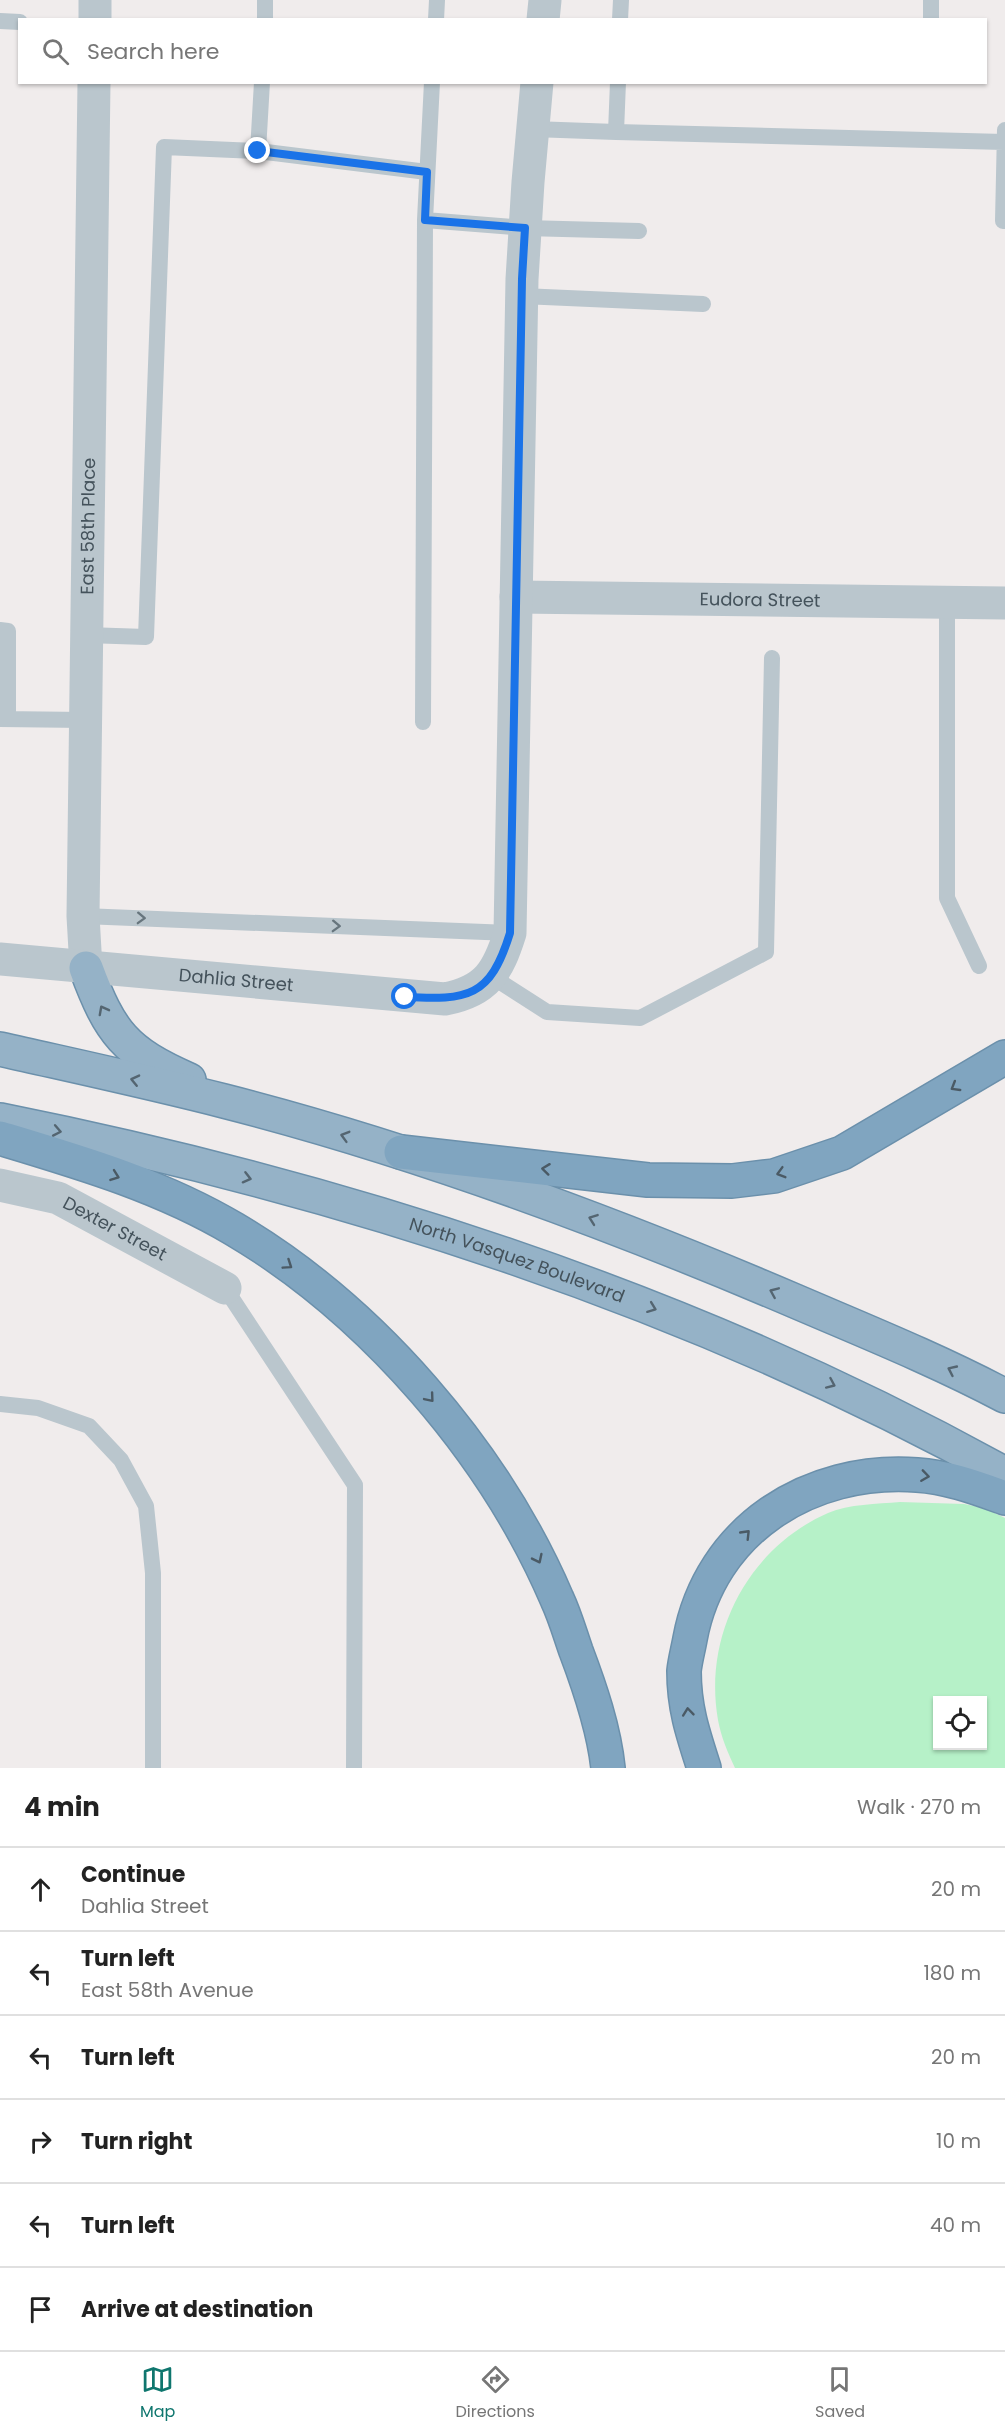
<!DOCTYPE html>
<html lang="en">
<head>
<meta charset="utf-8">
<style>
	body { margin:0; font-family:Poppins,sans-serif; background:#f2f2f2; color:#222 }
	.controls { position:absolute; right:18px; bottom:18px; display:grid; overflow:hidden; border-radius:0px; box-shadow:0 2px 4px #0004 }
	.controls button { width:54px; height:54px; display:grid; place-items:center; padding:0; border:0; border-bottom:2px solid #e0e0e0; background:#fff; color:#222; font:30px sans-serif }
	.stop { position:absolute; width:18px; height:18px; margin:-14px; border:4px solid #1a73e8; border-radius:50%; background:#fff }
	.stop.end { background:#1a73e8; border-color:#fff; box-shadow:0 2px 6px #0008 }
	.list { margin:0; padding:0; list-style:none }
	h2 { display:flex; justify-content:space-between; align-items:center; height:78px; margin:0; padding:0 24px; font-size:26px }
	h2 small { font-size:20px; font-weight:400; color:#767676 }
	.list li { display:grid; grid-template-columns:39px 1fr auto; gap:18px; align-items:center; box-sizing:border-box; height:84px; padding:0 24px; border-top:2px solid #e0e0e0 }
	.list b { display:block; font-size:22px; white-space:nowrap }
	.list p { margin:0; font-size:20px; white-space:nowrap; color:#767676 }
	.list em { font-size:20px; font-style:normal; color:#767676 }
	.icon { flex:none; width:33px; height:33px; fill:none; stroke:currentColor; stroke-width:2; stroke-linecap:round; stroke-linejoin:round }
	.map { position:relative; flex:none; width:1005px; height:1768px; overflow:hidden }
	.search { position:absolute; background:#fff; box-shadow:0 2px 4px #0004; left:18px; right:18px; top:18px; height:66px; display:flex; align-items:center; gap:15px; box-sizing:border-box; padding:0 21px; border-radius:0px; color:#767676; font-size:22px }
	.sheet { height:582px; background:#fff }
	nav { display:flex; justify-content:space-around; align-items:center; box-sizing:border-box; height:84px; border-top:2px solid #e0e0e0; background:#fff; font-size:16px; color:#767676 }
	nav a { display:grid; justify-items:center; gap:3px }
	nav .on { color:#0f766e }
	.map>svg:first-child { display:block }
	.green { fill:#b6f1c8; fill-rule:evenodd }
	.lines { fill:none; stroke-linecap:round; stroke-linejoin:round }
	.trunk-casing { stroke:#6b90ab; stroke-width:36 }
	.motorway-casing { stroke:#6b90ab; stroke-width:36 }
	.service { stroke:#bac6cd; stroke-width:16 }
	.minor { stroke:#bac6cd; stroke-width:33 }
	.tertiary { stroke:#bac6cd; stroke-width:33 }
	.trunk { stroke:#95b2c7; stroke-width:33 }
	.motorway { stroke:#80a5c0; stroke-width:33 }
	.oneway { stroke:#67757d }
	.oneway2 { stroke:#546571 }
	.oneway3 { stroke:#4a5a65 }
	.route { stroke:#1a73e8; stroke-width:8 }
	.labels { text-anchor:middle; stroke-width:4.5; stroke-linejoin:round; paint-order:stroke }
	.street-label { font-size:18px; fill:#44525b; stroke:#fff }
</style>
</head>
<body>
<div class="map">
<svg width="1005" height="1768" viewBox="0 0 1005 1768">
	<rect width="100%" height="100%" fill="#f0ecec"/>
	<path class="green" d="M900,1502L964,1504L984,1508L1005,1518V1768H735C728,1753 721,1737 718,1720C703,1635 748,1548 828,1513C849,1504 877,1504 900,1502ZM938,1700H982V1746H938Z"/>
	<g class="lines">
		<defs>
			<g id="trunk">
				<path d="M86,968C110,1033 125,1052 189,1080"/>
				<path d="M0,1049C75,1066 150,1082 224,1101C420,1151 610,1222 795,1301C865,1331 937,1360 1005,1396"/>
				<path id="s5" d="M0,1120C349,1190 693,1301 1005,1474"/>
			</g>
			<path id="motorway" d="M0,1138C80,1162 162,1186 234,1229C371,1310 494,1452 557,1599C565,1616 570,1634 576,1651C590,1688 604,1729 608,1768
				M401,1152L648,1180L732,1181L774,1176L842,1153L1005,1057
				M704,1768C693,1734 684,1708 684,1671C685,1661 688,1650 690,1639C710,1530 809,1467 917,1475C948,1477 977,1488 1005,1498"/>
		</defs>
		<use href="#trunk" class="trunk-casing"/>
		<use href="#motorway" class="motorway-casing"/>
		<path class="service" d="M265,20V0
			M436,20L437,0
			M620,20L621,0
			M931,20V0
			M0,21L20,22
			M262,82L258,151L427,172
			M533,129L616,132L618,82
			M1005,130L1003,221H1005
			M616,132L1004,142
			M425,220L432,82
			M522,296L703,304
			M947,602V898L979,966
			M0,630L8,631V719
			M86,635L146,637L164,147L258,151
			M0,719L85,720
			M423,722L425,220L525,228L639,231
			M83,916L510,933
			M491,976L547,1012L640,1018L766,952L772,658
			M225,1288L355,1485L354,1768
			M0,1404L38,1408L89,1426L121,1460L146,1506L153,1573V1768"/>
		<g class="minor">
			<path d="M95,20V0"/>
			<path id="s1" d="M86,968L83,916L94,82"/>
			<path id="s2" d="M0,1185L58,1198L225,1288"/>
		</g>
		<g class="tertiary">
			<path d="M543,20L545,0"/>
			<path id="s3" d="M516,597L1005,603"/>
			<path id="s4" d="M0,959L445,999C487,991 498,971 510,933L522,279L528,182L537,82"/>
		</g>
		<use href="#trunk" class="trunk"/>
		<use href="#motorway" class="motorway"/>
	</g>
	<defs><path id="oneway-chevron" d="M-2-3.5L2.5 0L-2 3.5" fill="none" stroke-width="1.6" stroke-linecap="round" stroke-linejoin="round" transform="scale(1.5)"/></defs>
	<g class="oneway">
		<use href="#oneway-chevron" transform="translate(141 918) rotate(2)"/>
		<use href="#oneway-chevron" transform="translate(336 926) rotate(2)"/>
	</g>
	<g class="oneway2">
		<use href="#oneway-chevron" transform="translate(103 1010) rotate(-118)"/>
		<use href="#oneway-chevron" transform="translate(135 1080) rotate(-167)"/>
		<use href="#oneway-chevron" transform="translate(57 1131) rotate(11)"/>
		<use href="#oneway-chevron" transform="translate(345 1136) rotate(-164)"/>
		<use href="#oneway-chevron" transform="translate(247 1178) rotate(14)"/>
		<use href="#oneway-chevron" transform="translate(593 1219) rotate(-160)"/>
		<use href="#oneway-chevron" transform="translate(774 1292) rotate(-157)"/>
		<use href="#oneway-chevron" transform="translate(652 1308) rotate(21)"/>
		<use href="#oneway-chevron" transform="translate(952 1370) rotate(-155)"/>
		<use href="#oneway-chevron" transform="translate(831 1384) rotate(24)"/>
	</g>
	<g class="oneway3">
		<use href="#oneway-chevron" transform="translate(955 1087) rotate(149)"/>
		<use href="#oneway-chevron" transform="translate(546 1169) rotate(-173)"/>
		<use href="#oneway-chevron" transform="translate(781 1173) rotate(164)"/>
		<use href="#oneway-chevron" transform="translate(115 1176) rotate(20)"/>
		<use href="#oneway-chevron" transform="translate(288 1265) rotate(34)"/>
		<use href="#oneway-chevron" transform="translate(430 1398) rotate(50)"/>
		<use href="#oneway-chevron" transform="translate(925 1476) rotate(8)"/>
		<use href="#oneway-chevron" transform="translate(746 1534) rotate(-46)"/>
		<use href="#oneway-chevron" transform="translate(538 1559) rotate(64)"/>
		<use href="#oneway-chevron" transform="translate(688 1712) rotate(-96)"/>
	</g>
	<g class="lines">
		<path class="route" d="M258,151L427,172L425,220L525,228L522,279L510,933C490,998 468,1000 405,997"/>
	</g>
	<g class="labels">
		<g class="street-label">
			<text dy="6" stroke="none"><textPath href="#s1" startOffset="442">East 58th Place</textPath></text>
			<text dy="6" stroke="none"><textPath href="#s3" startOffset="244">Eudora Street</textPath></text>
			<text dy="6" stroke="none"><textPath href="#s4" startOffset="237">Dahlia Street</textPath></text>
			<text dy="6" stroke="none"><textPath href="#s2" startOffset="124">Dexter Street</textPath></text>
			<text dy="6" stroke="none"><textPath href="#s5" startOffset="536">North Vasquez Boulevard</textPath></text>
		</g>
	</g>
</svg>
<div class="controls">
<button><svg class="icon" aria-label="locate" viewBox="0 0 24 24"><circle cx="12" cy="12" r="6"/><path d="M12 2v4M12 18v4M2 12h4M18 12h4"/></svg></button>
</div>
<div class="stop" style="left:405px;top:997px"></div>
<div class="stop end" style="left:258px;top:151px"></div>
<div class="search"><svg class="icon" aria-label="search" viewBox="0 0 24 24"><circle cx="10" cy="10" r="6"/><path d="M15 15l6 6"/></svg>Search here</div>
</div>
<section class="sheet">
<h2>4 min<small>Walk · 270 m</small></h2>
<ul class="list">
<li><svg class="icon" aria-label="ahead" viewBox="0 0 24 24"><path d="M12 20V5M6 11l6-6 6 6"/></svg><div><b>Continue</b><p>Dahlia Street</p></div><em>20 m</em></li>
<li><svg class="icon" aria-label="left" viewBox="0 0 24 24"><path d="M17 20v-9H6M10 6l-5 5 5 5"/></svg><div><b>Turn left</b><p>East 58th Avenue</p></div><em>180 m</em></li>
<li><svg class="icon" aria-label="left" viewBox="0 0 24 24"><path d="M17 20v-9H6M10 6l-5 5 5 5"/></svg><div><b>Turn left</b></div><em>20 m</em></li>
<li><svg class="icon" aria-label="right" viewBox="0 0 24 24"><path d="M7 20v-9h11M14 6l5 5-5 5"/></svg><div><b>Turn right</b></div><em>10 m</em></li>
<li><svg class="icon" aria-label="left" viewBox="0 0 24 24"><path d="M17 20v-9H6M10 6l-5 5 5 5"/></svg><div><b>Turn left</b></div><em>40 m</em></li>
<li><svg class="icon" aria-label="arrive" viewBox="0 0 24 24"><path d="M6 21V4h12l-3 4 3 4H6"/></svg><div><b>Arrive at destination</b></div></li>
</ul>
</section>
<nav>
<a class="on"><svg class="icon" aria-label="map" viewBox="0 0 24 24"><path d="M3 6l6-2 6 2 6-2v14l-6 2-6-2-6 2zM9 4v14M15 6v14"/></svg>Map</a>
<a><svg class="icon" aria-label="directions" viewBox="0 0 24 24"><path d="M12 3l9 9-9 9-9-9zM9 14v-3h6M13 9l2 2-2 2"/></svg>Directions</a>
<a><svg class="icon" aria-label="saved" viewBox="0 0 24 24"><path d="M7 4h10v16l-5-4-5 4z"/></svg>Saved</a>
</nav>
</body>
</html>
